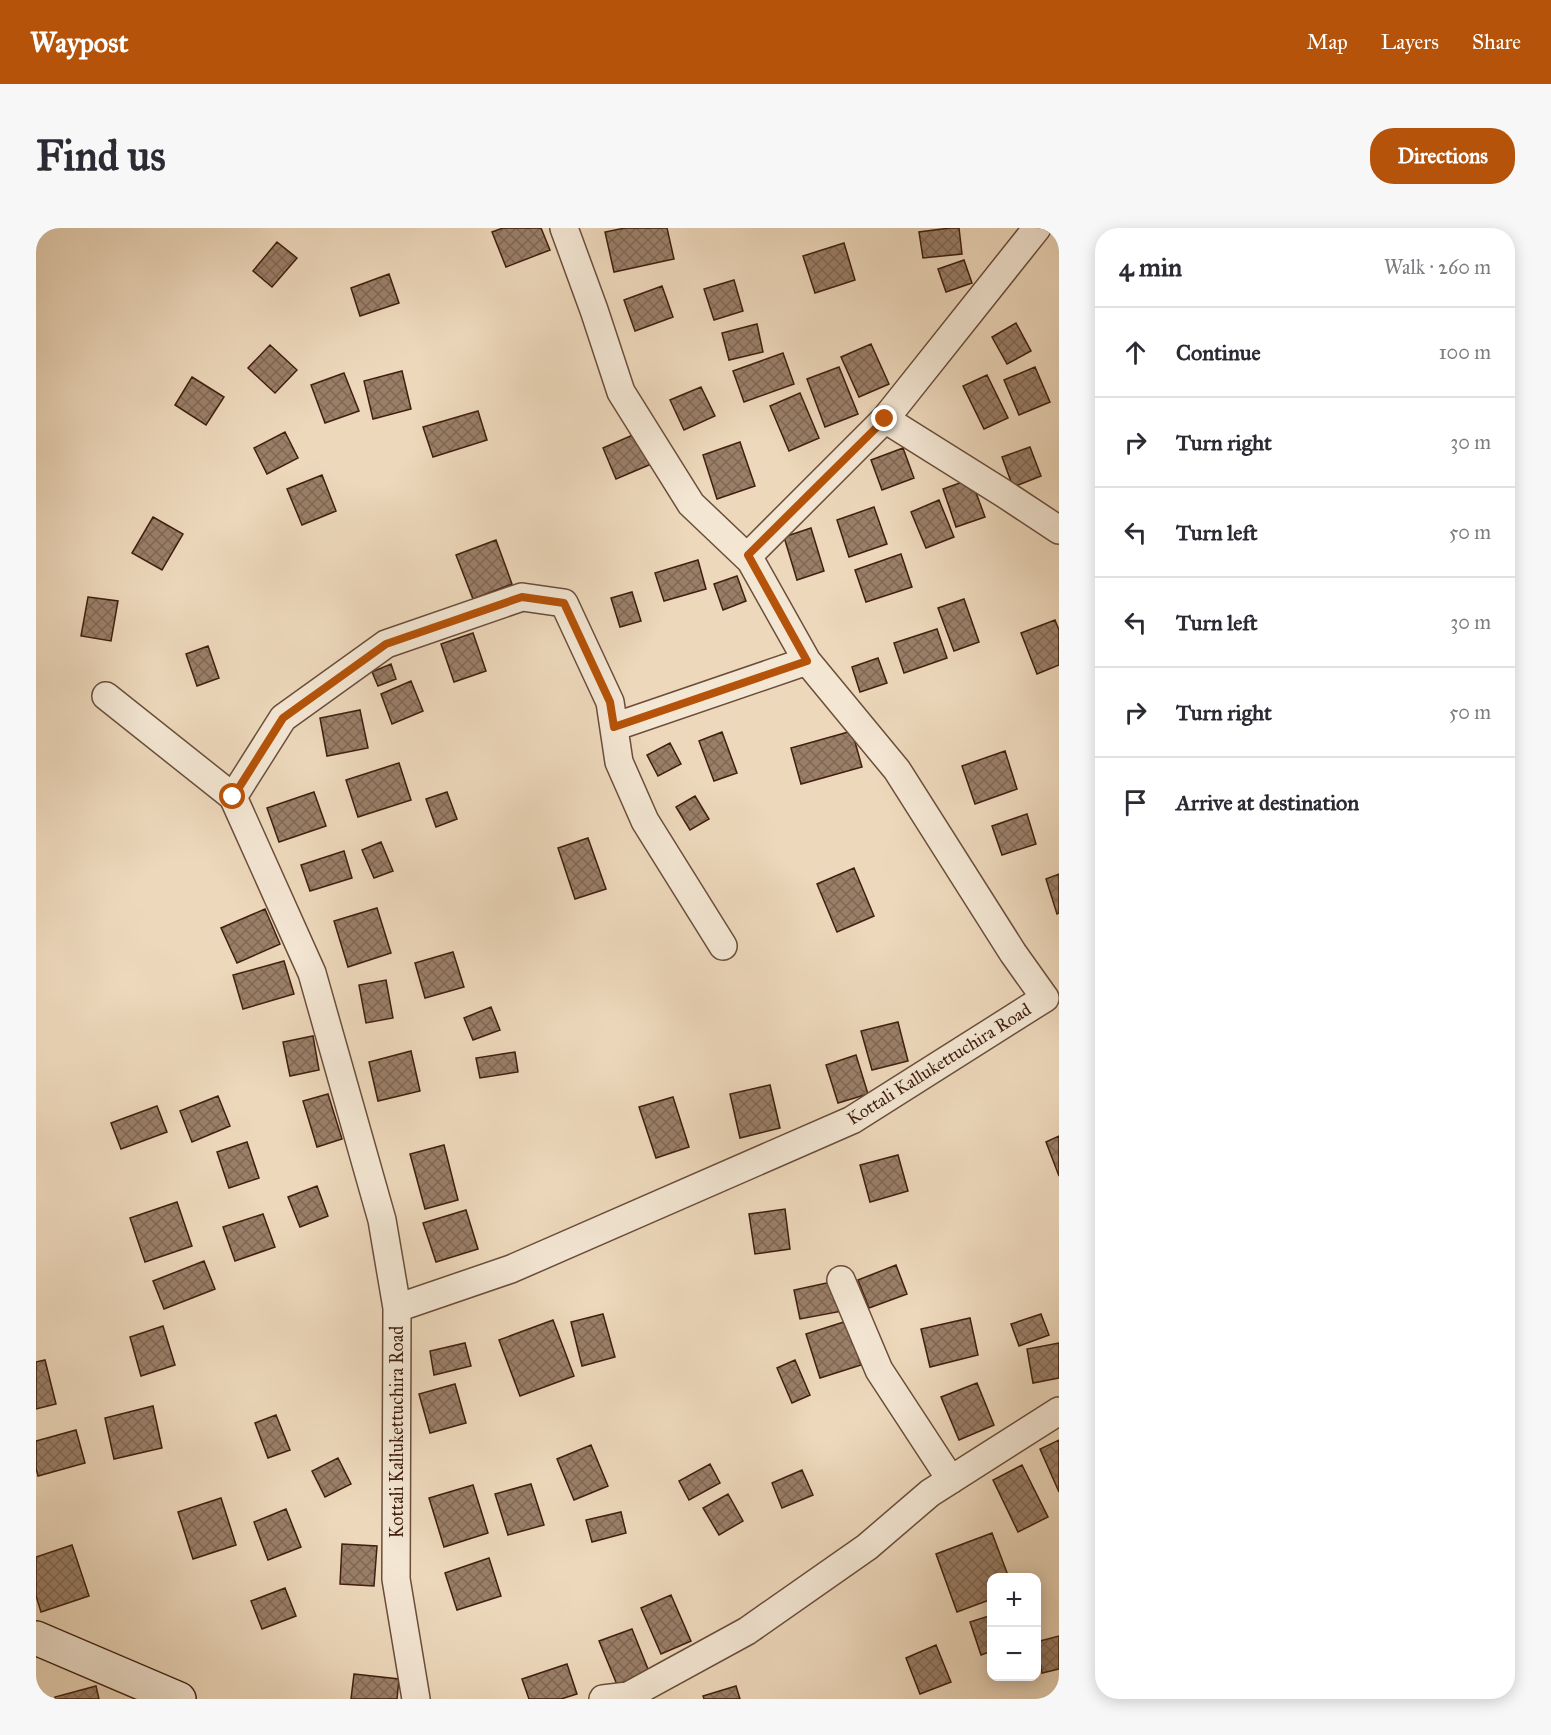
<!DOCTYPE html>
<html lang="en">
<head>
<meta charset="utf-8">
<style>
	body { margin:0; font-family:"IM FELL Great Primer",serif; background:#f7f7f7; color:#2b2b33 }
	.controls { position:absolute; right:18px; bottom:18px; display:grid; overflow:hidden; border-radius:12px; box-shadow:0 3px 15px #0003 }
	.controls button { width:54px; height:54px; display:grid; place-items:center; padding:0; border:0; border-bottom:2px solid #e1e1e2; background:#fff; color:#2b2b33; font:30px sans-serif }
	.stop { position:absolute; width:18px; height:18px; margin:-14px; border:4px solid #b45309; border-radius:50%; background:#fff }
	.stop.end { background:#b45309; border-color:#fff; box-shadow:0 2px 6px #0008 }
	.list { margin:0; padding:0; list-style:none }
	h2 { display:flex; justify-content:space-between; align-items:center; height:78px; margin:0; padding:0 24px; font-size:26px }
	h2 small { font-size:20px; font-weight:400; color:#7c7c81 }
	.list li { display:grid; grid-template-columns:39px 1fr auto; gap:18px; align-items:center; box-sizing:border-box; height:90px; padding:0 24px; border-top:2px solid #e1e1e2 }
	.list b { display:block; font-size:22px; white-space:nowrap }
	.list em { font-size:20px; font-style:normal; color:#7c7c81 }
	.icon { flex:none; width:33px; height:33px; fill:none; stroke:currentColor; stroke-width:2; stroke-linecap:round; stroke-linejoin:round }
	.map { position:relative; flex:none; width:1023px; height:1471px; overflow:hidden; border-radius:24px }
	header { display:flex; align-items:center; gap:36px; box-sizing:border-box; height:84px; padding:0 30px; background:#b45309; color:#fff }
	header strong { font-size:28px }
	nav { display:flex; gap:33px; margin-inline-start:auto; font-size:21px }
	.intro { display:flex; align-items:center; justify-content:space-between; box-sizing:border-box; height:144px; padding:0 36px }
	h1 { margin:0; font-size:42px }
	.button { padding:15px 27px; border-radius:24px; background:#b45309; color:#fff; font-size:21px; font-weight:700 }
	main { display:flex; gap:36px; padding:0 36px }
	aside { flex:1; background:#fff; border-radius:24px; box-shadow:0 3px 15px #0003 }
	.map>svg:first-child { display:block }
	.building { fill:url(#building-cross-hatch); stroke:#401f0f; stroke-width:1.5 }
	.lines { fill:none; stroke-linecap:round; stroke-linejoin:round }
	.minor-casing { stroke:#6b4d3a; stroke-width:30 }
	.secondary-casing { stroke:#401f0f; stroke-width:36 }
	.minor { stroke:#f3e6d3; stroke-width:27 }
	.secondary { stroke:#f3e6d3; stroke-width:33 }
	.route { stroke:#b45309; stroke-width:8 }
	.labels { text-anchor:middle; stroke-width:4.5; stroke-linejoin:round; paint-order:stroke }
	.street-label { font-size:18px; fill:#401f0f; stroke:#f3e6d3 }
</style>
</head>
<body>
<header>
<strong>Waypost</strong>
<nav><a>Map</a><a>Layers</a><a>Share</a></nav>
</header>
<div class="intro"><h1>Find us</h1><a class="button">Directions</a></div>
<main>
<div class="map">
<svg width="1023" height="1471" viewBox="0 0 1023 1471">
	<defs>
		<pattern id="building-cross-hatch" width="8" height="8" patternUnits="userSpaceOnUse" patternTransform="scale(1.5)"><rect width="8" height="8" fill="#9a7f68"/><path d="M0 0l8 8M0 8l8-8" fill="none" stroke="#7f6754"/></pattern>
	</defs>
	<rect width="100%" height="100%" fill="#edd8bb"/>
	<filter id="stains"><feTurbulence type="fractalNoise" baseFrequency=".00333" numOctaves="4"/><feColorMatrix values="0 0 0 0 .2 0 0 0 0 .09 0 0 0 0 .02 0 0 0 .5 -.17"/></filter>
	<radialGradient id="worn" r=".72"><stop offset=".6" stop-color="#630" stop-opacity="0"/><stop offset="1" stop-color="#630" stop-opacity=".3"/></radialGradient>
	<path class="building" d="M467,0H505L514,22L470,39L456,4Z
		M589,0H631L638,31L578,44L569,4Z
		M914,0H923L926,26L887,30L883,4Z
		M241,14L261,30L236,59L217,43Z
		M808,15L819,52L779,65L767,28Z
		M928,32L936,55L910,64L902,41Z
		M353,46L363,75L324,88L315,60Z
		M698,52L707,83L678,92L668,61Z
		M626,58L637,89L599,103L588,72Z
		M980,95L995,123L971,136L956,109Z
		M721,96L727,124L693,132L686,105Z
		M835,116L853,156L823,169L805,129Z
		M234,117L261,142L239,165L212,140Z
		M747,125L758,156L708,174L697,143Z
		M803,139L822,186L789,199L771,151Z
		M999,139L1014,174L983,187L968,152Z
		M366,143L375,181L337,191L328,153Z
		M308,145L323,183L289,195L275,157Z
		M951,147L972,190L948,201L927,158Z
		M156,149L188,169L170,197L139,177Z
		M665,159L679,188L648,202L634,172Z
		M764,165L783,210L753,223L734,178Z
		M442,183L451,212L397,229L387,199Z
		M606,203L620,234L580,251L567,220Z
		M249,204L262,230L231,246L218,220Z
		M704,214L719,258L681,271L667,227Z
		M994,219L1005,248L977,259L966,229Z
		M867,220L878,250L846,262L835,232Z
		M286,247L300,283L266,297L251,261Z
		M935,251L949,289L920,299L907,261Z
		M903,272L918,309L890,320L875,284Z
		M838,279L851,316L813,329L801,292Z
		M117,289L147,306L126,342L96,325Z
		M775,300L788,343L761,352L748,309Z
		M460,312L476,356L437,371L420,327Z
		M865,326L876,359L830,374L819,342Z
		M662,332L670,361L628,373L619,345Z
		M701,348L710,373L687,382L678,356Z
		M596,364L605,393L584,399L575,370Z
		M52,369L82,373L75,413L45,408Z
		M928,371L943,414L918,423L902,380Z
		M1019,392L1023,402V437L1001,446L985,405Z
		M901,401L911,430L868,445L858,415Z
		M437,405L450,443L418,454L405,416Z
		M172,418L183,450L161,458L150,426Z
		M842,430L851,455L824,464L816,439Z
		M355,436L360,451L342,458L336,444Z
		M375,453L387,483L356,496L345,466Z
		M324,482L332,520L291,528L284,490Z
		M816,503L826,539L765,556L755,520Z
		M686,504L701,545L678,553L663,513Z
		M634,515L645,536L622,548L611,527Z
		M969,523L981,561L939,576L926,538Z
		M363,535L375,572L322,589L310,552Z
		M278,564L290,598L243,614L231,580Z
		M411,564L421,591L400,599L390,571Z
		M659,568L673,591L654,602L640,579Z
		M991,586L1000,616L966,627L956,598Z
		M552,610L570,661L539,671L522,620Z
		M345,614L357,643L338,650L326,622Z
		M308,623L316,650L274,663L265,637Z
		M818,640L838,688L801,704L781,656Z
		M1023,646V685L1021,686L1010,651Z
		M341,680L355,725L312,739L298,693Z
		M229,681L244,716L201,735L185,700Z
		M417,724L428,759L389,770L379,735Z
		M248,733L258,766L207,781L197,747Z
		M350,752L357,790L330,795L323,757Z
		M455,779L464,802L437,812L428,790Z
		M862,794L872,833L836,842L825,803Z
		M277,808L283,842L254,848L247,814Z
		M375,823L384,863L342,873L333,834Z
		M479,824L482,844L444,850L440,830Z
		M820,827L832,866L802,875L790,837Z
		M734,857L744,900L704,910L694,866Z
		M292,866L306,911L281,919L267,873Z
		M182,868L194,898L156,914L144,883Z
		M637,869L653,919L620,930L603,879Z
		M121,878L131,904L85,921L75,895Z
		M1023,908V948L1010,914Z
		M211,914L223,950L193,960L181,924Z
		M408,917L422,972L389,981L374,926Z
		M862,927L872,963L834,974L824,937Z
		M281,958L292,988L264,999L252,969Z
		M141,974L156,1018L109,1034L94,990Z
		M749,981L754,1021L719,1026L713,986Z
		M430,982L442,1021L400,1034L387,995Z
		M227,986L239,1019L199,1033L187,999Z
		M168,1033L179,1061L128,1081L117,1053Z
		M860,1037L871,1066L833,1080L822,1052Z
		M805,1052L812,1082L764,1091L758,1062Z
		M567,1086L579,1129L546,1138L535,1094Z
		M1005,1086L1013,1107L983,1118L975,1096Z
		M934,1090L942,1127L894,1139L885,1101Z
		M517,1092L538,1148L484,1168L463,1112Z
		M811,1093L825,1137L784,1150L770,1106Z
		M127,1098L139,1137L105,1148L94,1109Z
		M429,1115L435,1138L398,1147L394,1123Z
		M1023,1115V1150L997,1155L991,1121Z
		M9,1132L20,1176L0,1181V1134Z
		M759,1132L774,1167L756,1175L741,1140Z
		M941,1155L958,1197L923,1212L905,1169Z
		M419,1156L430,1195L394,1205L383,1166Z
		M117,1178L126,1220L78,1231L69,1190Z
		M240,1187L254,1222L232,1230L219,1195Z
		M40,1202L49,1235L2,1248L0,1240V1213Z
		M1023,1212V1264L1004,1221Z
		M555,1217L572,1258L538,1272L521,1231Z
		M302,1230L315,1256L289,1269L276,1243Z
		M674,1236L684,1255L653,1272L643,1253Z
		M986,1237L1012,1289L982,1304L957,1252Z
		M766,1242L777,1267L746,1280L736,1255Z
		M495,1256L508,1297L472,1307L459,1266Z
		M437,1257L452,1305L408,1319L393,1270Z
		M692,1266L707,1293L683,1307L667,1280Z
		M185,1270L200,1317L157,1331L142,1284Z
		M250,1281L265,1319L232,1332L218,1294Z
		M585,1284L590,1305L556,1314L550,1292Z
		M956,1305L973,1350H956V1371L921,1384L900,1326Z
		M306,1316L341,1318L338,1358L304,1356Z
		M36,1317L53,1368L5,1384L0,1368V1329Z
		M453,1330L465,1368L421,1382L409,1345Z
		M249,1360L260,1388L226,1401L215,1373Z
		M635,1367L655,1413L625,1426L605,1380Z
		M956,1387V1423L945,1427L934,1394Z
		M596,1401L614,1446L582,1459L563,1413Z
		M1023,1408V1441L1006,1445L1000,1414Z
		M900,1417L915,1454L884,1466L870,1430Z
		M531,1436L541,1466L525,1471H493L486,1451Z
		M318,1446L363,1451L361,1471H315Z
		M60,1458L63,1471H19V1469Z
		M700,1458L704,1471H668L667,1468Z"/>
	<g class="lines">
		<defs>
			<path id="minor" d="M528,0L558,82L585,164L655,276L716,334
				M849,191L967,265L1023,302
				M70,468L197,569
				M578,499L771,433
				M805,1052L843,1142L915,1252
				M361,1080L346,992L276,745L197,569L247,490L350,416L486,369L528,375L574,474L583,534L609,593L687,718
				M380,1471L360,1351L361,1080L475,1041L816,892L1009,770L977,725L861,542L771,433L712,328L849,191L1001,0
				M567,1471L592,1468L711,1403L831,1319L894,1265L1023,1183"/>
			<path id="secondary" d="M0,1410L143,1471"/>
		</defs>
		<use href="#minor" class="minor-casing"/>
		<use href="#secondary" class="secondary-casing"/>
		<use href="#minor" class="minor"/>
		<use href="#secondary" class="secondary"/>
	</g>
	<g class="lines">
		<path class="route" d="M197,569L247,490L350,416L486,369L528,375L574,474L578,499L771,433L712,327L849,191"/>
	</g>
	<g class="labels">
		<g class="street-label">
			<text transform="translate(903 836) rotate(-32)" y="6">Kottali Kallukettuchira Road</text>
			<text transform="translate(361 1204) rotate(-90)" y="6">Kottali Kallukettuchira Road</text>
		</g>
	</g>
	<rect width="100%" height="100%" filter="url(#stains)"/>
	<rect width="100%" height="100%" fill="url(#worn)"/>
</svg>
<div class="controls">
<button>+</button>
<button>−</button>
</div>
<div class="stop" style="left:197px;top:569px"></div>
<div class="stop end" style="left:849px;top:191px"></div>
</div>
<aside>
<h2>4 min<small>Walk · 260 m</small></h2>
<ul class="list">
<li><svg class="icon" aria-label="ahead" viewBox="0 0 24 24"><path d="M12 20V5M6 11l6-6 6 6"/></svg><div><b>Continue</b></div><em>100 m</em></li>
<li><svg class="icon" aria-label="right" viewBox="0 0 24 24"><path d="M7 20v-9h11M14 6l5 5-5 5"/></svg><div><b>Turn right</b></div><em>30 m</em></li>
<li><svg class="icon" aria-label="left" viewBox="0 0 24 24"><path d="M17 20v-9H6M10 6l-5 5 5 5"/></svg><div><b>Turn left</b></div><em>50 m</em></li>
<li><svg class="icon" aria-label="left" viewBox="0 0 24 24"><path d="M17 20v-9H6M10 6l-5 5 5 5"/></svg><div><b>Turn left</b></div><em>30 m</em></li>
<li><svg class="icon" aria-label="right" viewBox="0 0 24 24"><path d="M7 20v-9h11M14 6l5 5-5 5"/></svg><div><b>Turn right</b></div><em>50 m</em></li>
<li><svg class="icon" aria-label="arrive" viewBox="0 0 24 24"><path d="M6 21V4h12l-3 4 3 4H6"/></svg><div><b>Arrive at destination</b></div></li>
</ul>
</aside>
</main>
</body>
</html>
